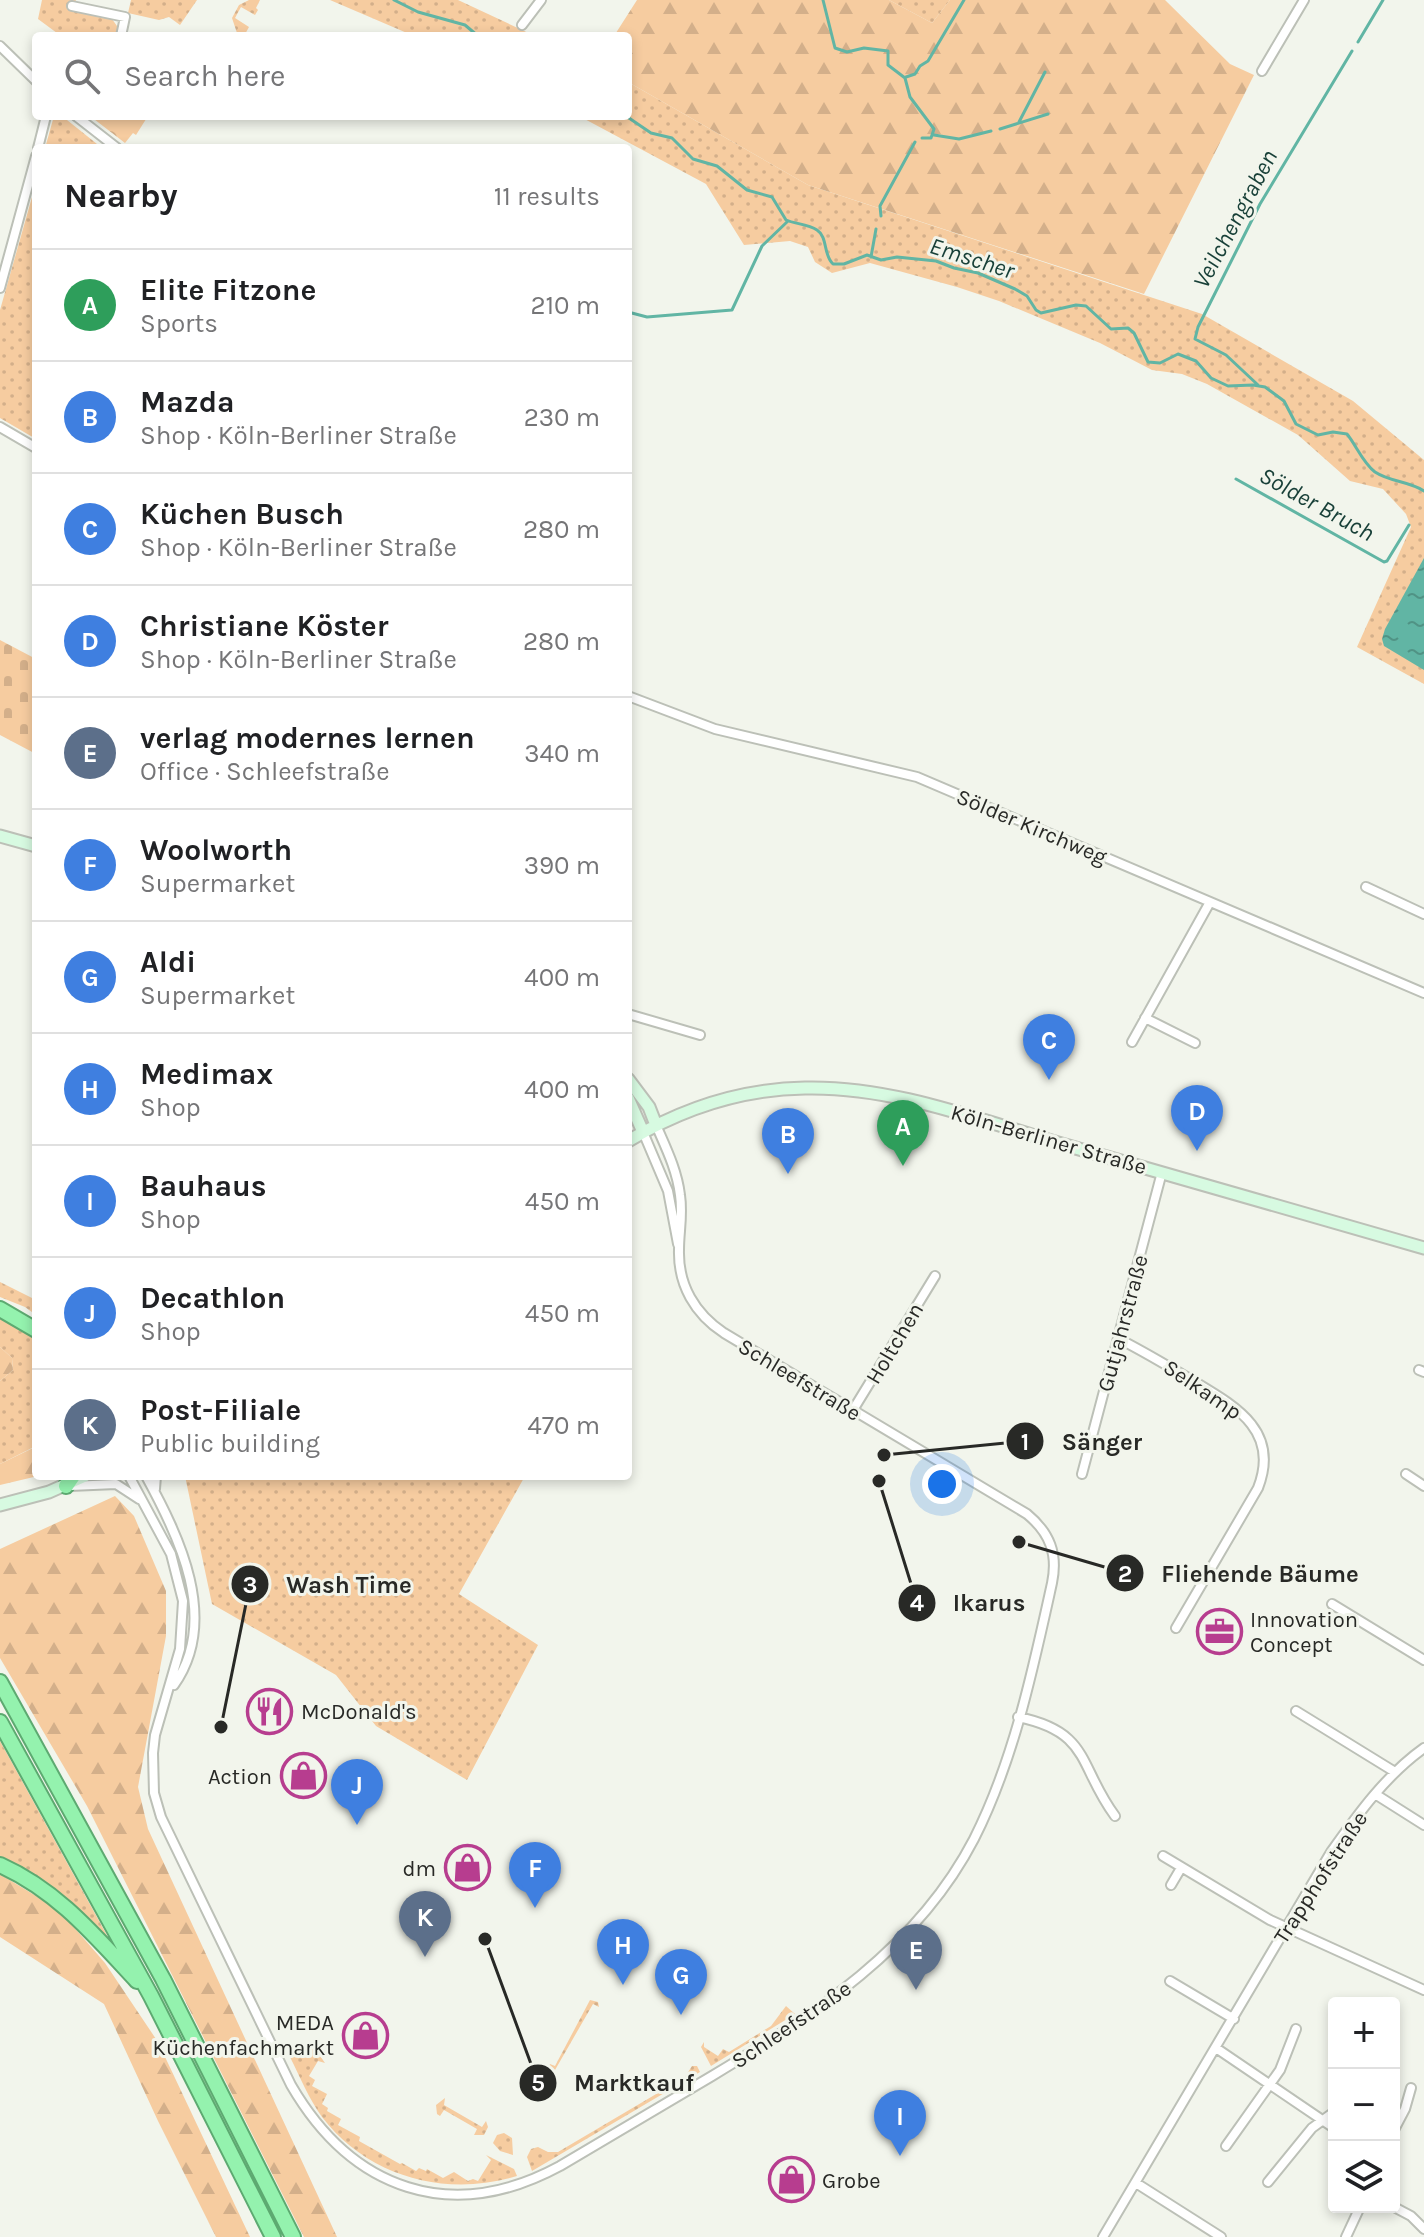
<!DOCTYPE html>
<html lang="en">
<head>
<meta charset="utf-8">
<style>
	body { margin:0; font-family:Karla,sans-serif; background:#f2f2f2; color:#202124 }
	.controls { position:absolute; right:24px; bottom:24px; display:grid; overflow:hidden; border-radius:8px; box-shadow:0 4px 12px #0003 }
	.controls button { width:72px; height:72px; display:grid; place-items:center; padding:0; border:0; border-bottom:2px solid #e0e0e0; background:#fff; color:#202124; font:40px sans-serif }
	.you { position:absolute; left:942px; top:1484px; width:28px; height:28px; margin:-20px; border:6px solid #fff; border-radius:50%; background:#1a73e8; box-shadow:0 0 0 12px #1a73e833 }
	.badge { display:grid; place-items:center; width:52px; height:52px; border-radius:50%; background:#ea580c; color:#fff; font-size:26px; font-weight:700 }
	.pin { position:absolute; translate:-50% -66px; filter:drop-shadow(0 2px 4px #0008) }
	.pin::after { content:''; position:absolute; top:42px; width:28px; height:24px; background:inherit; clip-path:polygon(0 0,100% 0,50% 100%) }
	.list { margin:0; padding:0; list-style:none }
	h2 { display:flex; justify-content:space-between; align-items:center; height:104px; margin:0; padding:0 32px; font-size:34px }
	h2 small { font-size:26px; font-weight:400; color:#757577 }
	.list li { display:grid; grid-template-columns:52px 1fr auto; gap:24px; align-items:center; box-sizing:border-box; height:112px; padding:0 32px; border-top:2px solid #e0e0e0 }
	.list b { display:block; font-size:30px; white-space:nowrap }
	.list p { margin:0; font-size:26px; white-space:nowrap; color:#757577 }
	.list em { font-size:26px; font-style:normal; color:#757577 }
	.icon { flex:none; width:44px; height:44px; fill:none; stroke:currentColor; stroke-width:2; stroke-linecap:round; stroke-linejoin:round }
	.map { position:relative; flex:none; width:1424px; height:2237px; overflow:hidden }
	.search { position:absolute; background:#fff; box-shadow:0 4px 12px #0003; left:32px; top:32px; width:600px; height:88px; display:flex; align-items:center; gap:20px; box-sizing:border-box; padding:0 28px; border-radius:8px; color:#757577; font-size:30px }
	.panel { position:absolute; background:#fff; box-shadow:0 4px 12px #0003; left:32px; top:144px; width:600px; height:1336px; border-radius:8px }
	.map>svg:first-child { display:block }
	.grass { fill:url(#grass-dots) }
	.forest { fill:url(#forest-firs) }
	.cemetery { fill:url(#cemetery-stones) }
	.park { fill:url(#park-crowns) }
	.water { fill:url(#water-ripples) }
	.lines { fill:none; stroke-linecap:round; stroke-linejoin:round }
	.stream { stroke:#61b5a4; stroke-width:3 }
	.minor-casing { stroke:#bcc0b7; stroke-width:12 }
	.secondary-casing { stroke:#bcc0b7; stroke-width:15 }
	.trunk-casing { stroke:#5daa71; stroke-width:18 }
	.minor { stroke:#fff; stroke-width:8 }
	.secondary { stroke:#d7fae1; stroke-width:11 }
	.trunk { stroke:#94f2ae; stroke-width:14 }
	.labels { text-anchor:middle; stroke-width:6; stroke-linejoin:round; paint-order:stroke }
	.street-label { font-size:22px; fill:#282926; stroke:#f2f5ec }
	.poi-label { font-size:22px; fill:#282926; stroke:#f2f5ec; text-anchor:start }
	.water-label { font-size:24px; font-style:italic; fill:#173f37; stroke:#f2f5ec }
	.leader { fill:none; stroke:#282926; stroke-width:3 }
	.callout-dot { fill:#282926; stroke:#f2f5ec; stroke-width:3 }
	.mark-label { font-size:24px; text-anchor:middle; font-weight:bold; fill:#fff }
	.callout-label { font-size:24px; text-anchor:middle; font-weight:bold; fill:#282926; stroke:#f2f5ec; stroke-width:6; stroke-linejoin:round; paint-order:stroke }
</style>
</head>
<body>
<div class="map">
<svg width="1424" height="2237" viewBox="0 0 1424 2237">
	<defs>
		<pattern id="grass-dots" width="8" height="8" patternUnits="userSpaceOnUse" patternTransform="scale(2)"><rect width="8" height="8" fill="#f6cca0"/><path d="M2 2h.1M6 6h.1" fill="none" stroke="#d3af8a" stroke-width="1.8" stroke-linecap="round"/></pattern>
		<pattern id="forest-firs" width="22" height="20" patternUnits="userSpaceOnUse" patternTransform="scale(2)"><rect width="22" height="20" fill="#f6cca0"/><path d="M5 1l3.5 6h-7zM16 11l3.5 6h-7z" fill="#d3af8a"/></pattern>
		<pattern id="cemetery-stones" width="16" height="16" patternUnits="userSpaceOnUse" patternTransform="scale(2)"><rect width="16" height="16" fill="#f6cca0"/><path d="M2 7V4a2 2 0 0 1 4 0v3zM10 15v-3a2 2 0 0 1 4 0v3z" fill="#d3af8a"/></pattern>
		<pattern id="park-crowns" width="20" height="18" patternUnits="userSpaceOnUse" patternTransform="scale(2)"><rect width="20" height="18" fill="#f6cca0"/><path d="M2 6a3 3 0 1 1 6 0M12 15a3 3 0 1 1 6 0" fill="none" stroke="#d3af8a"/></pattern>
		<pattern id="water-ripples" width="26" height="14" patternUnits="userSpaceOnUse" patternTransform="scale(2)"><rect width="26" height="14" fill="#61b5a4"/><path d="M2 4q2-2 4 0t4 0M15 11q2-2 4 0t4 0" fill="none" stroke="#509385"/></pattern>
	</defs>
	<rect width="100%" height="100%" fill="#f2f5ec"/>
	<path class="grass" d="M42,0H76L75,2L70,1L69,9L112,19L117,26V36H61L38,19Z
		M131,0H197L180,25L169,17L159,20L128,13Z
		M249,0H260L256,8L258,10L255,15L241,7L235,18L249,27L244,36H238L232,18L239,5Z
		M330,0H458L535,36H414Z
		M889,0H950L932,23Z
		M628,82L808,185L1202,314L1353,401L1424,460V684L1357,647L1411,527L1406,514L1383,489L1350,481L1298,435L1207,384L1182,374L1152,370L1100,343L999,301L957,287L870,263L832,273L815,262L808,247L790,241L744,245L706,184L579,116H628Z
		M54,116H62L102,148H45Z
		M36,183V439L0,418V310Z
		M0,1282L36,1300V1315L25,1307L0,1297Z
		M0,1314L24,1326L36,1339V1464L32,1448L0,1464V1381L13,1370L12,1358L0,1347Z
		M185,1476H525L459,1594L538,1645L467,1780L376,1726L336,1675L212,1604Z
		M0,1741L109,1939L107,1940C76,1904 42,1881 0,1859Z
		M590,2000L598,2002L599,2007L593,2004L555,2070L549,2067L550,2064L555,2066Z
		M786,2006L795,2014L711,2066L701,2047L704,2042V2047L718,2056L723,2049L729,2052L771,2026Z
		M307,2047L316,2050L325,2063L318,2061L309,2076L315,2080L312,2086L327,2094L322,2104L328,2108L327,2111L341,2119L338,2125L360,2137L359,2141L400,2164L402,2163L416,2171L419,2168L426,2171L427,2169L443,2178L454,2172L468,2181L473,2179L478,2181L491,2160L486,2155L514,2169L517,2176C446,2198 368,2177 322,2117C309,2099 300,2077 290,2057Z
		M692,2066H697L700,2072L532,2171L527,2157L531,2149L538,2147L548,2152H558L685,2077Z
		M445,2098L444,2105L482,2127L486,2121L488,2127L484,2135H474L477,2129L444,2110L440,2116L437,2114L436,2105Z
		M504,2133L512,2138L513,2155L500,2151L493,2143L497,2135Z"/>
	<path class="forest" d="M637,0H889L932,23L950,0H1165L1230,64L1254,75L1144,294L808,185L628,82V36H614Z
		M0,1347L12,1358L13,1370L0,1381Z
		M33,1448L36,1476H38L0,1485V1464Z
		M115,1496L134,1516L166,1591V1636L138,1787L148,1829L337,2237H304L87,1806L0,1658V1549Z
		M0,1874L59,1910L105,1963L158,2042L250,2237H216L158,2121L104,2004L0,1937Z"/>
	<path class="cemetery" d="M0,640L36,659V754L0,735Z"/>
	<path class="park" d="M90,116H148L136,135L133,133L125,143Z"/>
	<path class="water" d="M1424,558V670L1384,646L1382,639L1385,629Z"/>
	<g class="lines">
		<path class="stream" d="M394,0L418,12L465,25L478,36
			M823,0L835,48L847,52L864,48L888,51V65L905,78
			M1358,42L1383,0
			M906,77L915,74L920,66L928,61L964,0
			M905,78L910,97L934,129L931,138H922
			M626,116L651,133L672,138L693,159L717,166L747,190L772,197L786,220C795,224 808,224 817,230C828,237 823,255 833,264H844L867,255L881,260L897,257L936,261L954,268L978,273L1015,289L1027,296L1036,310L1041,313L1076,305L1086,306L1111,329L1128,328L1134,333L1148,362L1160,363L1178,354L1196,361L1211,378L1228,386L1253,385L1265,387L1284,401L1296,424L1318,435L1333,432L1347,434C1356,445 1363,463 1375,472C1390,482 1409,481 1424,491
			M1019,122L1045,72
			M1000,129L1048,114
			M934,135L959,139L991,131
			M881,216L880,206L915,142
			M871,257L876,229
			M628,312L647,317L732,310L762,246L788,221
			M1258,385L1226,355L1195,339L1198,327L1260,204L1352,51
			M1236,479L1384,562L1387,561L1409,525"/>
		<defs>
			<path id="minor" d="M72,6L125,17L121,36
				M522,25L541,0
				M0,46L36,81
				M1262,71L1304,0
				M76,116L117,148
				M38,148L46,116
				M0,288L36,156
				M0,427L36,448
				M628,696L715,729L917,777L1424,993
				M1366,887L1424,914
				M628,1014L700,1035
				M1145,1018L1195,1043
				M1132,1042L1210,902
				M643,1132L668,1191L678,1244
				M1119,1339C1143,1351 1166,1365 1190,1379C1233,1405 1281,1429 1258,1488L1176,1628
				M1419,1370L1424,1372
				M853,1410L935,1276
				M1082,1474L1162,1172
				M1406,1474L1424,1486
				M129,1476L171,1554L183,1601L180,1649L155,1735L153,1753L154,1793L161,1817L291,2085C352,2190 451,2225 560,2166C611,2136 661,2106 712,2076C815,2014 917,1949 974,1839C1014,1760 1033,1669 1052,1583C1058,1554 1050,1533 1027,1514L724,1333C695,1314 678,1285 679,1250C679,1231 683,1215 680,1195C677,1170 666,1148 656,1125
				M146,1476C179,1536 220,1620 174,1685
				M70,1486L116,1484L139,1499
				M155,1489L156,1476
				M1332,1604L1424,1660
				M1296,1711L1395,1772
				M1018,1717C1091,1732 1078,1766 1115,1816
				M1375,1794L1424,1825
				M1163,1856L1270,1920L1424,1990
				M1171,1885L1181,1868
				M1170,1981L1234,2019
				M1216,2048L1334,2128
				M1394,2130L1405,2109L1411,2088
				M1226,2146L1280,2070L1296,2029
				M1268,2182L1312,2128L1334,2112
				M1136,2183L1221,2237
				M1394,2207L1411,2216L1424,2229
				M1103,2237L1331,1852C1358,1814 1386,1775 1424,1748
				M1346,2237L1360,2207"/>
			<path id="secondary" d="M0,836L36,846
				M628,1079L649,1107L656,1125
				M628,1098L643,1132
				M628,1141C683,1108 741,1089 805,1088C892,1086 976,1119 1058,1143C1180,1179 1302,1214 1424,1248
				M0,1505L49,1492L85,1476"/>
			<path id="trunk" d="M0,1309L36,1330
				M66,1486L73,1476
				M0,1682L163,1979L293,2237
				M0,1722L151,1996L273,2237
				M0,1865C58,1891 95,1936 137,1981"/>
		</defs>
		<use href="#minor" class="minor-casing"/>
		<use href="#secondary" class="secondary-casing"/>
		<use href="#trunk" class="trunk-casing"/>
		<use href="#minor" class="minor"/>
		<use href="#secondary" class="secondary"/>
		<use href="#trunk" class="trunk"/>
	</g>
	<defs>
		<symbol id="office-ring" viewBox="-11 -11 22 22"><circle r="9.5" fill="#f2f5ec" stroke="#b73d8f" stroke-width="1.5"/><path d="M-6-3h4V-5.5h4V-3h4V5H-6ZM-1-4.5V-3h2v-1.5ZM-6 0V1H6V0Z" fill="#b73d8f"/></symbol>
		<symbol id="restaurant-ring" viewBox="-11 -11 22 22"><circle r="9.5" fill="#f2f5ec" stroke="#b73d8f" stroke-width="1.5"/><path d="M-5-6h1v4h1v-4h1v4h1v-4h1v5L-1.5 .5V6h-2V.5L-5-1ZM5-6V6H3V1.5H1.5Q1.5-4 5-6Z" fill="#b73d8f"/></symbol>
		<symbol id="shop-ring" viewBox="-11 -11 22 22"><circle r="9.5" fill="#f2f5ec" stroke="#b73d8f" stroke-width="1.5"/><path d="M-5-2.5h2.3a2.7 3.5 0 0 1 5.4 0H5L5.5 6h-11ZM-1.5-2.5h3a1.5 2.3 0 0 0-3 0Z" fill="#b73d8f"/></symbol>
	</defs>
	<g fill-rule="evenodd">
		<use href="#office-ring" x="1194" y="1606" width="51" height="51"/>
		<use href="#restaurant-ring" x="244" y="1686" width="51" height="51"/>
		<use href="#shop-ring" x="278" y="1750" width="51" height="51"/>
		<use href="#shop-ring" x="442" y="1842" width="51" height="51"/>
		<use href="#shop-ring" x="340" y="2010" width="51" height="51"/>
		<use href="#shop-ring" x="766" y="2154" width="51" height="51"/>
	</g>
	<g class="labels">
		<g class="street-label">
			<text transform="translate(1032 826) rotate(23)" y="8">Sölder Kirchweg</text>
			<text transform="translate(1049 1139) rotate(16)" y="8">Köln-Berliner Straße</text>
			<text transform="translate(1122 1323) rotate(-75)" y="8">Gutjahrstraße</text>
			<text transform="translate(894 1343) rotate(-59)" y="8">Holtchen</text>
			<text transform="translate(800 1379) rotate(31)" y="8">Schleefstraße</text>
			<text transform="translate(1203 1389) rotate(34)" y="8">Selkamp</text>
			<text transform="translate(1320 1877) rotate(-57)" y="8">Trapphofstraße</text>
			<text transform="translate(791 2024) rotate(-34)" y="8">Schleefstraße</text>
		</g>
		<g class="poi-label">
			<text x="1250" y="1627">Innovation<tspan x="1250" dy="25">Concept</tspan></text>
			<text x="301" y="1719">McDonald's</text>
			<text x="272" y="1784" text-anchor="end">Action</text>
			<text x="436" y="1876" text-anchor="end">dm</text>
			<text x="334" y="2030" text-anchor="end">MEDA<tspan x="334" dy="25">Küchenfachmarkt</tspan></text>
			<text x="822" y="2188">Grobe</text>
		</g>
		<g class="water-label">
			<text transform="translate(1235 219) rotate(-62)" y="8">Veilchengraben</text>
			<text transform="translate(972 258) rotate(18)" y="8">Emscher</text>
			<text transform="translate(1317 504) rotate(29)" y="8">Sölder Bruch</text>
		</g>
	</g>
	<path class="leader" d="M884 1455L1025 1441M1019 1542L1125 1573M221 1727L250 1584M879 1481L917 1603M485 1939L538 2083"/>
	<g class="callout-dot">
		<circle cx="884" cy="1455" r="8"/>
		<circle cx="1019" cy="1542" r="8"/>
		<circle cx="221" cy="1727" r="8"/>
		<circle cx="879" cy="1481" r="8"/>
		<circle cx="485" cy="1939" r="8"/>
		<circle cx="1025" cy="1441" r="20"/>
		<circle cx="1125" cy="1573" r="20"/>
		<circle cx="250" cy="1584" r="20"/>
		<circle cx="917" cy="1603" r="20"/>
		<circle cx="538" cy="2083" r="20"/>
	</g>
	<g class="mark-label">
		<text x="1025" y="1450">1</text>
		<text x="1125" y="1582">2</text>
		<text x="250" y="1593">3</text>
		<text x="917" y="1611">4</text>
		<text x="538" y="2091">5</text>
	</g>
	<g class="callout-label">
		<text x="1102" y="1450">Sänger</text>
		<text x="1260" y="1582">Fliehende Bäume</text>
		<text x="349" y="1593">Wash Time</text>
		<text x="989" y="1611">Ikarus</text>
		<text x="634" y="2091">Marktkauf</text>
	</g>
</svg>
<div class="controls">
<button>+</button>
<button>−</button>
<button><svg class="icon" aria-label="layers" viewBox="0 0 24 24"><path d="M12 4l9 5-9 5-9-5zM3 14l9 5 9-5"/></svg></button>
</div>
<div class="you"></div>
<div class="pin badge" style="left:903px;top:1166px;background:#2e9e5b">A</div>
<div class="pin badge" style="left:788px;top:1174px;background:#3f7fe0">B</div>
<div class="pin badge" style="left:1049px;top:1080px;background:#3f7fe0">C</div>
<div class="pin badge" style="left:1197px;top:1151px;background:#3f7fe0">D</div>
<div class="pin badge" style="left:916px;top:1990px;background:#5c6f8a">E</div>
<div class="pin badge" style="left:535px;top:1908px;background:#3f7fe0">F</div>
<div class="pin badge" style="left:681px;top:2015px;background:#3f7fe0">G</div>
<div class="pin badge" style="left:623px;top:1985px;background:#3f7fe0">H</div>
<div class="pin badge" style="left:900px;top:2156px;background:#3f7fe0">I</div>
<div class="pin badge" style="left:357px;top:1825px;background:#3f7fe0">J</div>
<div class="pin badge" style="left:425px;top:1957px;background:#5c6f8a">K</div>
<div class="search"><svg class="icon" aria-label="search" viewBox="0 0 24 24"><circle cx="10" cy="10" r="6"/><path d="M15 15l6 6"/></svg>Search here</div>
<section class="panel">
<h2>Nearby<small>11 results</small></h2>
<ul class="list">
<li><span class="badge" style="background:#2e9e5b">A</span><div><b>Elite Fitzone</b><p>Sports</p></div><em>210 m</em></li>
<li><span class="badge" style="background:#3f7fe0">B</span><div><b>Mazda</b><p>Shop · Köln-Berliner Straße</p></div><em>230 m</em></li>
<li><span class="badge" style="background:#3f7fe0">C</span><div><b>Küchen Busch</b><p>Shop · Köln-Berliner Straße</p></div><em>280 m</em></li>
<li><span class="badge" style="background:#3f7fe0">D</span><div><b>Christiane Köster</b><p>Shop · Köln-Berliner Straße</p></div><em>280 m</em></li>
<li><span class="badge" style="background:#5c6f8a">E</span><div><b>verlag modernes lernen</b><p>Office · Schleefstraße</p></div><em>340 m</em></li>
<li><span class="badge" style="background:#3f7fe0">F</span><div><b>Woolworth</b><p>Supermarket</p></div><em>390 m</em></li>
<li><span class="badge" style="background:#3f7fe0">G</span><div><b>Aldi</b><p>Supermarket</p></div><em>400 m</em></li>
<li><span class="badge" style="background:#3f7fe0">H</span><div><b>Medimax</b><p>Shop</p></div><em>400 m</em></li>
<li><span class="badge" style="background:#3f7fe0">I</span><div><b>Bauhaus</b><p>Shop</p></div><em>450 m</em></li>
<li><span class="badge" style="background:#3f7fe0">J</span><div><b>Decathlon</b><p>Shop</p></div><em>450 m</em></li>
<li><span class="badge" style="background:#5c6f8a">K</span><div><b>Post-Filiale</b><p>Public building</p></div><em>470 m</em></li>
</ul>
</section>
</div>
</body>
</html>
